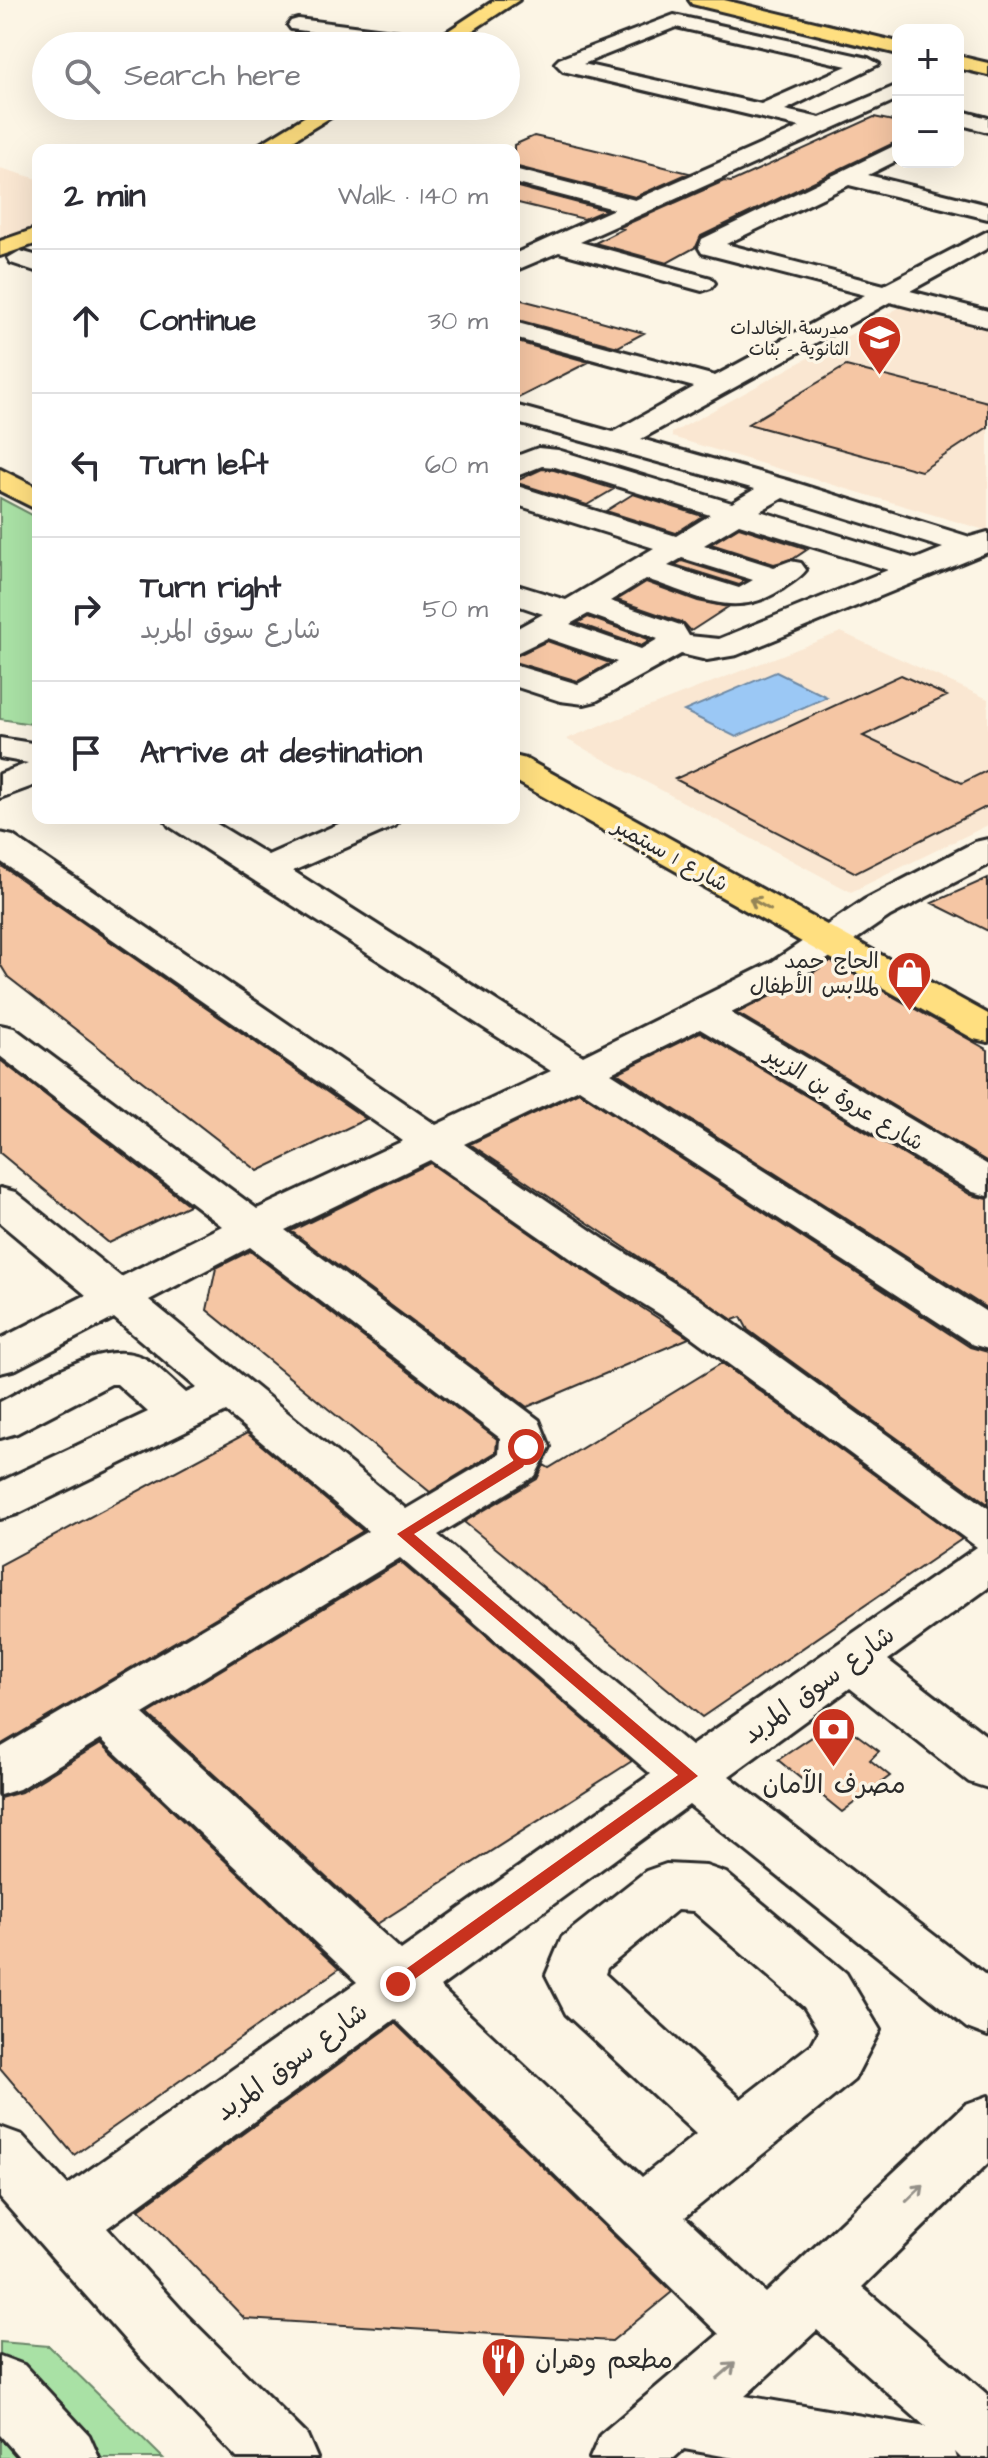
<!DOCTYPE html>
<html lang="en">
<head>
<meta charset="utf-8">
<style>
	body { margin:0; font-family:"Architects Daughter","Playpen Sans Arabic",sans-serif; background:#f2f2f3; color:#2b2b33 }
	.controls { position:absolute; right:24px; top:24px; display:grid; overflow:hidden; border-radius:16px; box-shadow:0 8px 32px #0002 }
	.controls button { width:72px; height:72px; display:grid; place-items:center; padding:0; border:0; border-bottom:2px solid #e1e1e2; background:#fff; color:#2b2b33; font:40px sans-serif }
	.stop { position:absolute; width:24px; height:24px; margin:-18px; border:6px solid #c8321e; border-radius:50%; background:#fff }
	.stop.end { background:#c8321e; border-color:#fff; box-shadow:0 2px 8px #0008 }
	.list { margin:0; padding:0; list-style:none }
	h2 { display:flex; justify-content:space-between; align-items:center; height:104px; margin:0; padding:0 32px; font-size:34px }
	h2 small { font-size:26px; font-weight:400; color:#7c7c81 }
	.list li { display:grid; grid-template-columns:52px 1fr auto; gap:24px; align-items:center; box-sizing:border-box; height:144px; padding:0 32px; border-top:2px solid #e1e1e2 }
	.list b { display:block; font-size:30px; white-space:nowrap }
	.list p { margin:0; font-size:26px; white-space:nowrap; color:#7c7c81 }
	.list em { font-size:26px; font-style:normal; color:#7c7c81 }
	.icon { flex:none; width:44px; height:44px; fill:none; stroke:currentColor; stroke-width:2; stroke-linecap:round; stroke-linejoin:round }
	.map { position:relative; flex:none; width:988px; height:2458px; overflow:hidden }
	.search { position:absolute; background:#fff; box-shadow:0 8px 32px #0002; left:32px; top:32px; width:488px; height:88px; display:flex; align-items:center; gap:20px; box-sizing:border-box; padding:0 28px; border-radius:44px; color:#7c7c81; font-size:30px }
	.panel { position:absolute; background:#fff; box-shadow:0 8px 32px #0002; left:32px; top:144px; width:488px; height:680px; border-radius:16px }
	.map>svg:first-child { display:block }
	.built { fill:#fae7d2 }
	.green { fill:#a9e1a5; stroke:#6a8668; stroke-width:2 }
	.water { fill:#9bc8f5; stroke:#6e89a4; stroke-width:2 }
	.building { fill:#f5c6a4; stroke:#2b2b2b; stroke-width:2 }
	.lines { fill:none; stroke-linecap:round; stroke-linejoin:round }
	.minor-casing { stroke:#2b2b2b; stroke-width:6 }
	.major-casing { stroke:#2b2b2b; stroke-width:6 }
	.minor { fill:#fcf5e5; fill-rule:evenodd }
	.major { fill:#ffdf80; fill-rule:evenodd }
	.oneway { stroke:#958556 }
	.oneway2 { stroke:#949088 }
	.route { fill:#c8321e }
	.labels { text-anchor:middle; stroke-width:7; stroke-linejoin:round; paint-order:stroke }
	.far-poi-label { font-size:18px; fill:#2b2b2b; stroke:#fcf5e5; text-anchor:end }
	.street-label { font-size:22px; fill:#2b2b2b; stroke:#fcf5e5 }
	.poi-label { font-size:22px; fill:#2b2b2b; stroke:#fcf5e5; text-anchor:end }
	.near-street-label { font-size:26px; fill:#2b2b2b; stroke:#fcf5e5 }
	.near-poi-label { font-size:26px; fill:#2b2b2b; stroke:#fcf5e5 }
</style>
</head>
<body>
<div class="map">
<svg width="988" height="2458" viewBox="0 0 988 2458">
	<rect width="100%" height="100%" fill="#fcf5e5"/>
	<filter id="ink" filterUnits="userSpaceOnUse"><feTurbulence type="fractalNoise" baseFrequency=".0125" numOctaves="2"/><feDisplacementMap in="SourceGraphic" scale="16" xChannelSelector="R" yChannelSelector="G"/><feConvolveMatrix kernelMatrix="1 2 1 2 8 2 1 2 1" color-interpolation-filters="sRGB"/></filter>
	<g filter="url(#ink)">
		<path class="built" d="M0,168L38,179V227L0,243Z
			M915,305L988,322V531L672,437V433L902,306Z
			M841,632L988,699V825L851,892L566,739Z"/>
		<path class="green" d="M0,498L38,518V725L0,719Z
			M0,2342L49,2346L163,2458H0Z"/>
		<path class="water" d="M776,672L827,697L736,737L684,711Z"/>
		<path class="building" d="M874,117L898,122V141L701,236L696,247L667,263L595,243L623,229L618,228L724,181L731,182Z
			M534,136L592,149L689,173L635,197L514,166V145Z
			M514,186L605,210L584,219L514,202Z
			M514,298L572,313L644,333L618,347L514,319Z
			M514,341L589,362L514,400Z
			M846,366L988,402V427L921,471L748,424Z
			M542,469L554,470L614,489L587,505L514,482Z
			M633,494L702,516L676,533L606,511Z
			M739,527L808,549L793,559L774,564L711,544Z
			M682,561L746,581L739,585L675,565Z
			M646,582L698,601L728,607L691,631L684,623L617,600Z
			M588,617L651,640L641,646L577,623Z
			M547,641L610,663L578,681L514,662V657Z
			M901,675L947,696L863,736L962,783L988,770V806L856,873L675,779Z
			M0,865L366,1119L258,1171L8,977L0,964Z
			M988,878V931L932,903Z
			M830,961L988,1050V1162L737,1013L801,981Z
			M700,1032L971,1195L988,1199V1309L617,1073Z
			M0,1060L189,1205L109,1243L0,1153Z
			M579,1092L970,1347L988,1352V1504L748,1330L741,1317L733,1320L470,1144Z
			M430,1163L574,1264L689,1338L527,1407L291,1231Z
			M250,1251L497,1439L496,1452L430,1492L207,1310L216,1268Z
			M722,1363L962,1539L702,1717L464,1522L537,1479L544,1465L549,1468Z
			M247,1433L363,1531L0,1745V1565Z
			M400,1562L632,1761L377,1924L148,1714Z
			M841,1723L879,1751L870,1760L890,1776L842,1812L778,1760L818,1733L824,1736Z
			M101,1743L339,1969L74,2155L0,2068V1798L21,1792Z
			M395,2023L672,2292L612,2341L245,2319L139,2209Z"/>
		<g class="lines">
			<defs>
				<path id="minor" d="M674,15L868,58L879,64L785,110L820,118L898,85V99L580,242L711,278L715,283L711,288L702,291L559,252L514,271V254L614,209L514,183V169L635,200L800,127L563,71L555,63L559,59ZM676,27L847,66L761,104L583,64Z
					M298,19L440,37L450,43L448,46H415L291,29L288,25L291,21Z
					M958,110L988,118V132L958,124Z
					M898,144V160L868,175L988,205V219L849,185L726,244L884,285L988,231V248L910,291L988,311V327L890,302L641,439L790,481L970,537L988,532V552L737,655L707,660L681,654L596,701L584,704L560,701L514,686V665L578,684L617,662L547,638L514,654V630L543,614L514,604V584L566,600L654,548L514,504V485L676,536L710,515L555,467L542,466L514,477V457L538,448L558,450L732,503L755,489L514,422V405L613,432L694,387L514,338V322L715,376L865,295L702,253L699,248L702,239ZM783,498L943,548L916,559L760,511ZM739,524L888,570L719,639L689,636L683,626L610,601L646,579C697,595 733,621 782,589C790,583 799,579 806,570L801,563L790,561L774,567L704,545ZM682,558L753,580L739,588L668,566ZM588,614L658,639L641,649L570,624Z
					M20,251L38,256V272L11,263L8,258Z
					M0,738L38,744V784L0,798V774L28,763L0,758Z
					M164,818H207L268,855L352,818H400L395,826L293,871L583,1056L772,962L864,900L975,842L988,839V865L890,916L800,978L731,1013L988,1165V1196L973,1192L700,1029L611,1073L988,1313V1349L972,1344L579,1089L464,1144L608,1242L698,1298L988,1508V1588L888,1660L988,1737V1788L969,1782L850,1688L729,1776L988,1977V2036L967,2028L689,1805L440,1987L642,2177L696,2134L566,2014L546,1975L562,1937L646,1871L666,1864L706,1866L726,1873L846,1973L880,2030L854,2080L685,2217L766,2293L966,2104L988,2096V2163L862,2287L988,2395V2458H961L955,2452L957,2458H734L684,2449L674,2458H590L600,2435L719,2334L395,2019L107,2228L187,2316L307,2435L317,2458H237L141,2358L0,2198V2127L22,2135L68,2185L357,1982L101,1739L19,1789L0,1795V1748L368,1531L226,1412L17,1514L0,1519V1482L148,1412L117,1384H111L17,1433L0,1438V1402C38,1383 107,1333 149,1361C162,1370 174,1383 186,1393L197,1388L114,1318L16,1369L0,1373V1339L86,1295L0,1223V1188L15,1192L121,1277L222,1226L0,1056V1025L14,1028L257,1209L403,1141L0,861V833L13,836L436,1125L551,1071L169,826ZM430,1160L576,1262L666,1318L977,1547L691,1746L438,1535L535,1476L550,1447L539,1420L285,1230ZM250,1247L500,1438L499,1454L406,1509L149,1300ZM400,1558L651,1774L401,1950L143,1714ZM677,1910L693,1911L804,2007L819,2031L812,2044L741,2099L605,1974L607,1968ZM817,2330L926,2427L745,2396Z
					M0,2356L24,2365L89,2435L99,2458H20L0,2435Z"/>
				<path id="major" d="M495,0H519L449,46H425Z
					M689,0H724L898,42V54L692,4Z
					M958,56L988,63V75L958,68Z
					M322,106H349L277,150H250Z
					M38,228V243L0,256V241Z
					M0,469L38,488V510L0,491Z
					M514,756L526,759L988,1014V1042L974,1039L514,780Z"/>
			</defs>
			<use href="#minor" class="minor-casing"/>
			<use href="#major" class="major-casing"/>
			<use href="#minor" class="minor"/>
			<use href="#major" class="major"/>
		</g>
		<defs><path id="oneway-shaft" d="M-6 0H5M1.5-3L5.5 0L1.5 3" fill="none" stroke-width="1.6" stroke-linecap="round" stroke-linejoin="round" transform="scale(2)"/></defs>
		<use class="oneway" href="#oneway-shaft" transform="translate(760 904) rotate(-151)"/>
		<g class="oneway2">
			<use href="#oneway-shaft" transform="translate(915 2193) rotate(-44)"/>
			<use href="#oneway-shaft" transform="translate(726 2371) rotate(-41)"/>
		</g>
	</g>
	<path class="route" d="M526,1442L533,1447L523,1467L414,1534L698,1776L398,1991L392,1989V1979L678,1775L397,1534L513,1461L521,1443Z"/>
	<defs>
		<symbol id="school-pin" viewBox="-11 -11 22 30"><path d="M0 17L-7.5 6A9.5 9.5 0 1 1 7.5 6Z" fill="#c8321e" stroke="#fcf5e5"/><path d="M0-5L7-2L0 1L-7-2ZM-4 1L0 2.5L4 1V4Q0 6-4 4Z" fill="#fff"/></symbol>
		<symbol id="shop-pin" viewBox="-11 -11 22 30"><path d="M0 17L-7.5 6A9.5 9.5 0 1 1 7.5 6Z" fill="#c8321e" stroke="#fcf5e5"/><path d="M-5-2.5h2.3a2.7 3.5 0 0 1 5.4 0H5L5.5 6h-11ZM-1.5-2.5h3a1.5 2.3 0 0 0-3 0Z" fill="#fff"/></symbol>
		<symbol id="bank-pin" viewBox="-11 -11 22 30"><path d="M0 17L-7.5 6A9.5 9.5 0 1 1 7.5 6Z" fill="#c8321e" stroke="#fcf5e5"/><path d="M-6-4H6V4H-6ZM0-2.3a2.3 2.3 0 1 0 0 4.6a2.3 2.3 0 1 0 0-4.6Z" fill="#fff"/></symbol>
		<symbol id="restaurant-pin" viewBox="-11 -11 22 30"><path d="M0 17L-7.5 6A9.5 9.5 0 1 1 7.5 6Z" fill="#c8321e" stroke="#fcf5e5"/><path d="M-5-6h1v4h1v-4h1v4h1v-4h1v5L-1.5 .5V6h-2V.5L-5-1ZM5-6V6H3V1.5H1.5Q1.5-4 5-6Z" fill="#fff"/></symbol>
	</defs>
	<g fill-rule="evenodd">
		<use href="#school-pin" x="854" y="312" width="51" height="69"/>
		<use href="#shop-pin" x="884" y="948" width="51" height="69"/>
		<use href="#bank-pin" x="808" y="1704" width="51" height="69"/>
		<use href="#restaurant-pin" x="478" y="2334" width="51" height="69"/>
	</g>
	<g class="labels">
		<g class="far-poi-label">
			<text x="849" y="334">مدرسة الخالدات<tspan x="849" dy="21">الثانوية - بنات</tspan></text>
		</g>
		<g class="street-label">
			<text transform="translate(671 854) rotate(29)" y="8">شارع 1 سبتمبر</text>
			<text transform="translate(845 1098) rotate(31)" y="8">شارع عروة بن الزبير</text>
		</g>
		<g class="poi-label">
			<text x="879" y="968">الحاج حمد<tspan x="879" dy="25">لملابس الأطفال</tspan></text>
		</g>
		<g class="near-street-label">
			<text transform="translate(818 1684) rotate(-36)" y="9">شارع سوق المربد</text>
			<text transform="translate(291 2061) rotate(-36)" y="9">شارع سوق المربد</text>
		</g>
		<g class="near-poi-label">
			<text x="834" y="1793">مصرف الآمان</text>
			<text x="535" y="2368" text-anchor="start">مطعم وهران</text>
		</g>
	</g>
</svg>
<div class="controls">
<button>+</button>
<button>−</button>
</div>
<div class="stop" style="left:526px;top:1447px"></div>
<div class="stop end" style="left:398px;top:1984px"></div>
<div class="search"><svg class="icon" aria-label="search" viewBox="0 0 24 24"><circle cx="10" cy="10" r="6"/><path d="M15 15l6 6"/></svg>Search here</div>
<section class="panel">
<h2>2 min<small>Walk · 140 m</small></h2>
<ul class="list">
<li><svg class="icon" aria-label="ahead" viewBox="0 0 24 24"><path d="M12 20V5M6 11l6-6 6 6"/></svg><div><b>Continue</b></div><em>30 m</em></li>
<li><svg class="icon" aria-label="left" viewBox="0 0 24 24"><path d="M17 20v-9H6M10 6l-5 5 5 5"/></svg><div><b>Turn left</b></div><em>60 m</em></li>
<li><svg class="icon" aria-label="right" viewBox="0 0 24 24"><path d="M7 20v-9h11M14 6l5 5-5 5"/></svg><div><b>Turn right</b><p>شارع سوق المربد</p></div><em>50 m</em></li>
<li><svg class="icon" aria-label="arrive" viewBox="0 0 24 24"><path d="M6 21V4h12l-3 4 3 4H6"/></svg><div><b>Arrive at destination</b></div></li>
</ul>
</section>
</div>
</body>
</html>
